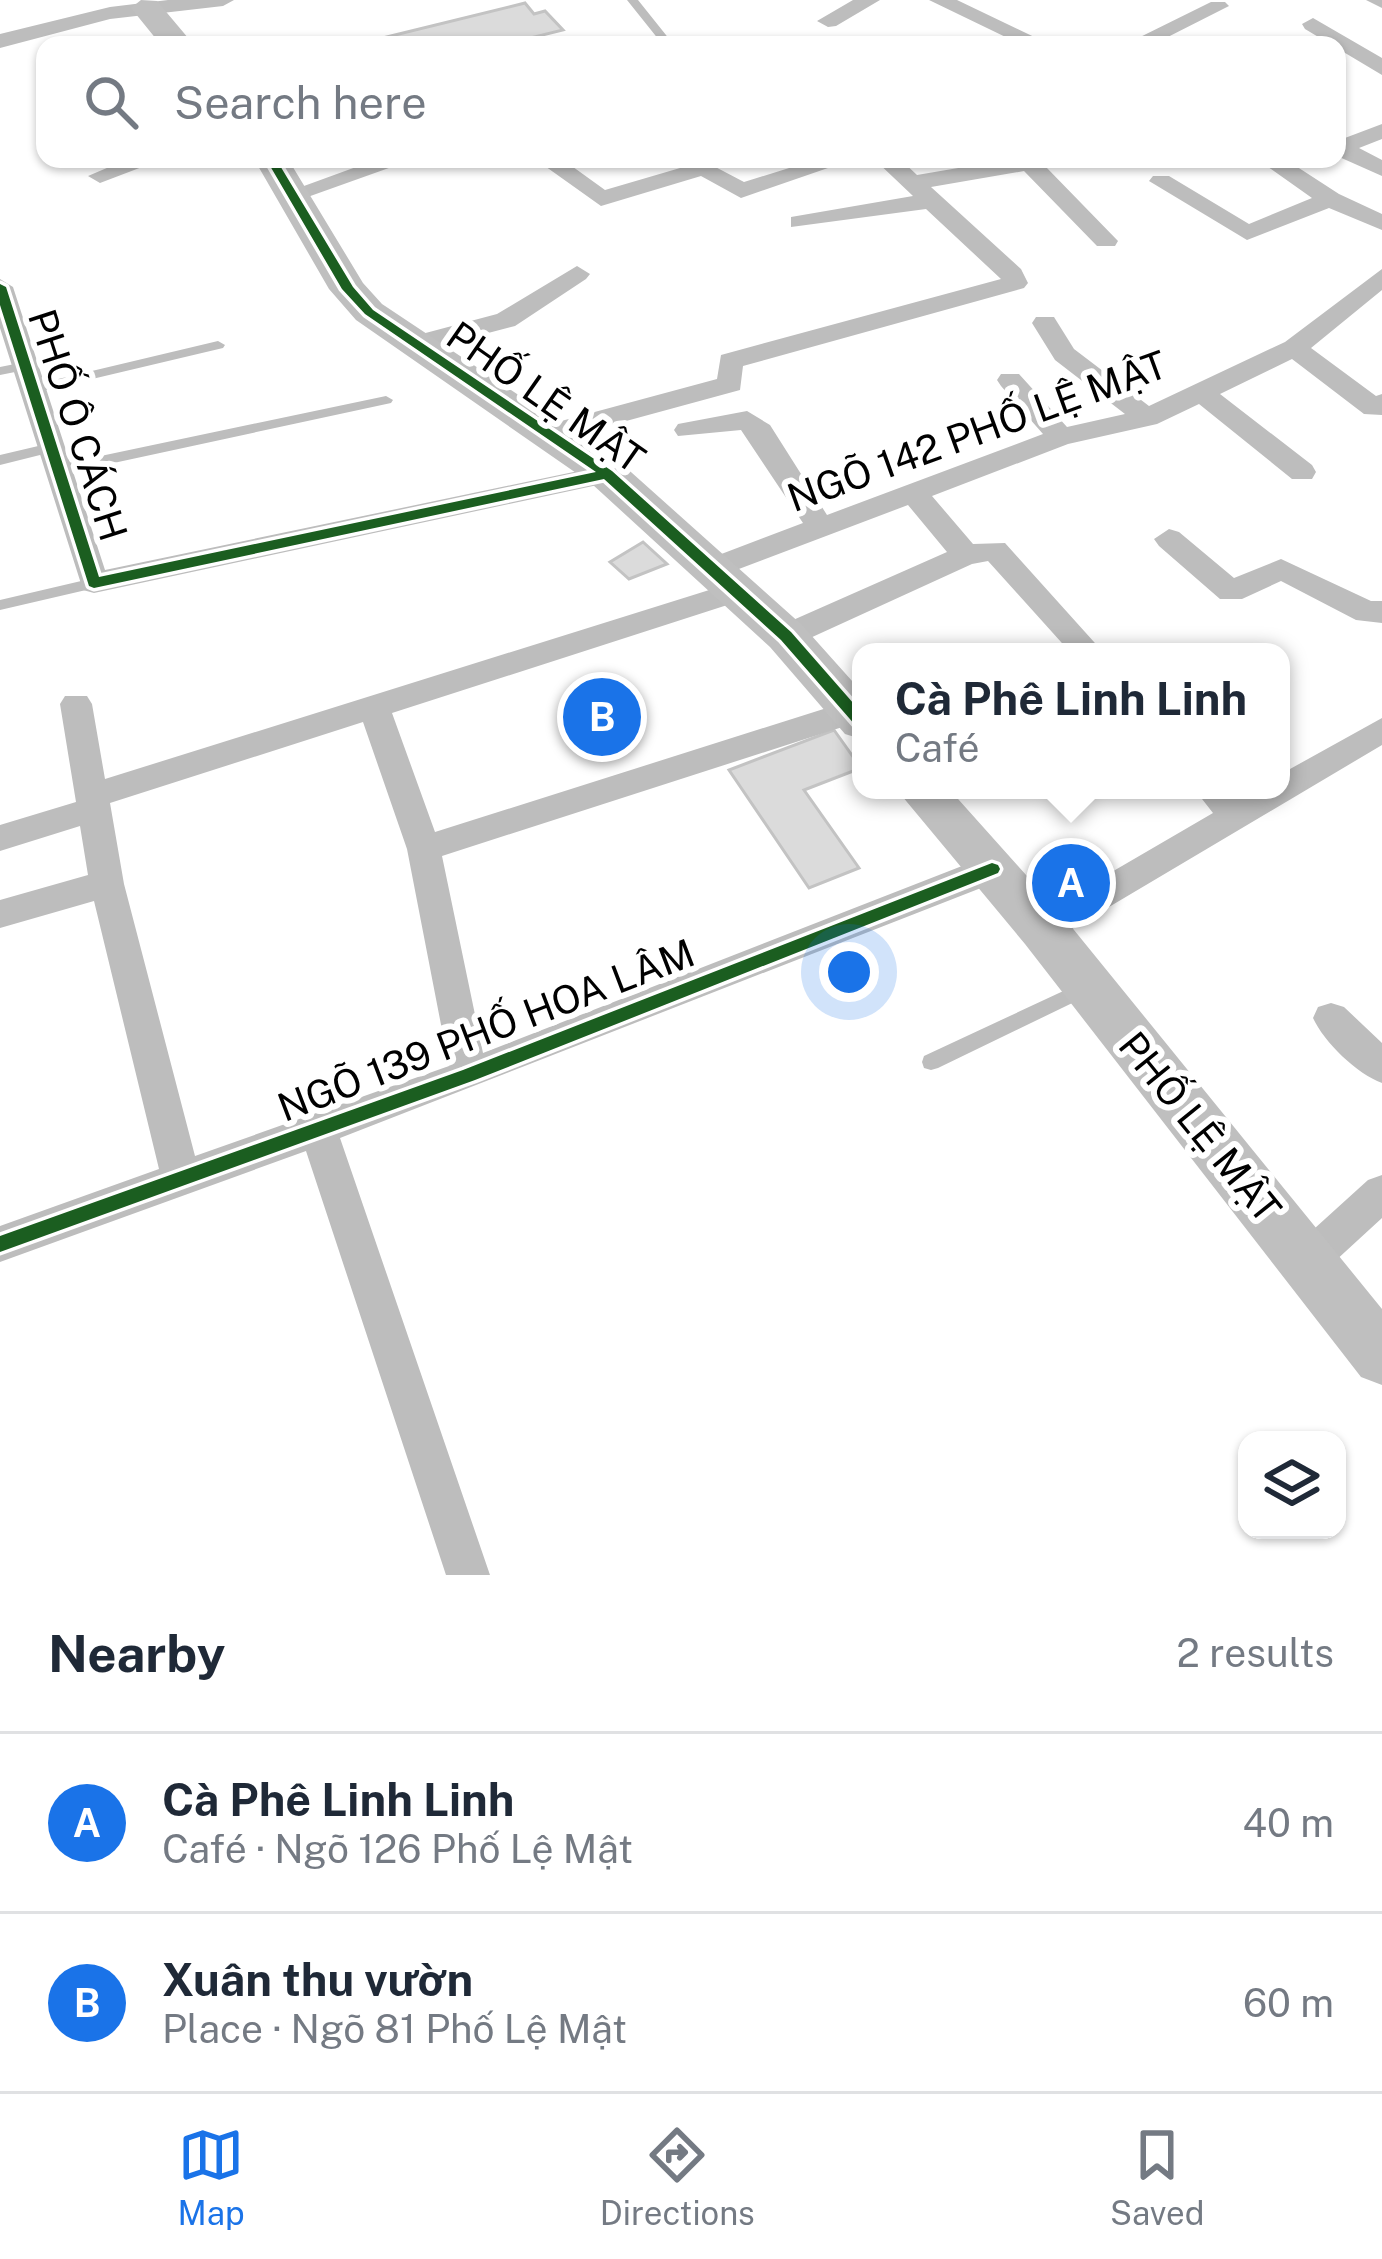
<!DOCTYPE html>
<html lang="en">
<head>
<meta charset="utf-8">
<style>
	body { margin:0; font-family:"Public Sans",sans-serif; background:#f6f6f7; color:#1f2937 }
	.controls { position:absolute; right:36px; bottom:36px; display:grid; overflow:hidden; border-radius:24px; box-shadow:0 3px 9px #0004 }
	.controls button { width:108px; height:108px; display:grid; place-items:center; padding:0; border:0; border-bottom:3px solid #e0e1e3; background:#fff; color:#1f2937; font:60px sans-serif }
	.you { position:absolute; left:849px; top:972px; width:42px; height:42px; margin:-30px; border:9px solid #fff; border-radius:50%; background:#1a73e8; box-shadow:0 0 0 18px #1a73e833 }
	.badge { display:grid; place-items:center; width:78px; height:78px; border-radius:50%; background:#1a73e8; color:#fff; font-size:39px; font-weight:700 }
	.pin { position:absolute; translate:-50% -50%; border:6px solid #fff; box-shadow:0 3px 12px #0006 }
	.popup { position:absolute; left:852px; top:643px; width:438px; height:156px; box-sizing:border-box; display:grid; place-content:center; border-radius:24px; background:#fff; filter:drop-shadow(0 3px 9px #0005); font-size:39px; white-space:nowrap; color:#747a83 }
	.popup b { font-size:45px; color:#1f2937 }
	.popup::after { content:''; position:absolute; left:50%; top:100%; margin-left:-24px; border:24px solid transparent; border-top-color:#fff }
	.list { margin:0; padding:0; list-style:none }
	h2 { display:flex; justify-content:space-between; align-items:center; height:156px; margin:0; padding:0 48px; font-size:51px }
	h2 small { font-size:39px; font-weight:400; color:#747a83 }
	.list li { display:grid; grid-template-columns:78px 1fr auto; gap:36px; align-items:center; box-sizing:border-box; height:180px; padding:0 48px; border-top:3px solid #e0e1e3 }
	.list b { display:block; font-size:45px; white-space:nowrap }
	.list p { margin:0; font-size:39px; white-space:nowrap; color:#747a83 }
	.list em { font-size:39px; font-style:normal; color:#747a83 }
	.icon { flex:none; width:66px; height:66px; fill:none; stroke:currentColor; stroke-width:2; stroke-linecap:round; stroke-linejoin:round }
	.map { position:relative; flex:none; width:1382px; height:1575px; overflow:hidden }
	.search { position:absolute; background:#fff; box-shadow:0 3px 9px #0004; left:36px; right:36px; top:36px; height:132px; display:flex; align-items:center; gap:30px; box-sizing:border-box; padding:0 42px; border-radius:24px; color:#747a83; font-size:45px }
	.sheet { height:516px; background:#fff }
	nav { display:flex; justify-content:space-around; align-items:center; box-sizing:border-box; height:168px; border-top:3px solid #e0e1e3; background:#fff; font-size:33px; color:#747a83 }
	nav a { display:grid; justify-items:center; gap:6px }
	nav .on { color:#1a73e8 }
	.map>svg:first-child { display:block }
	.building { fill:#dbdbdb; stroke:#c3c3c3; stroke-width:3 }
	.lines { fill:none; stroke-linecap:round; stroke-linejoin:round }
	.lane { fill:#bdbdbd; fill-rule:evenodd }
	.street { fill:#bdbdbd; fill-rule:evenodd }
	.secondary { fill:#bfbfbf; fill-rule:evenodd }
	.cycleway-casing { stroke:#fff; stroke-width:7 }
	.cycleway { fill:#1b5e20; fill-rule:evenodd }
	.labels { text-anchor:middle; stroke-width:12; stroke-linejoin:round; paint-order:stroke }
	.street-label { font-size:39px; fill:#000; stroke:#fff }
</style>
</head>
<body>
<div class="map">
<svg width="1382" height="1575" viewBox="0 0 1382 1575">
	<rect width="100%" height="100%" fill="#fff"/>
	<path class="building" d="M525,3L534,14L545,11L563,30L502,45H354Z
		M643,542L667,564L629,579L610,562Z
		M834,730L861,768L804,790L859,868L809,888L729,770Z"/>
	<g class="lines">
		<path class="lane" d="M627,0H638L674,45H663Z
			M218,341L225,345L223,348L33,393L26,389L33,385Z
			M25,362L32,366L30,369L0,375V367Z
			M386,396L393,400L391,403L58,475L51,470L58,465Z
			M51,443L58,448L56,451L0,465V455Z
			M94,578L99,579L101,583L99,587L0,610V600Z
			M1087,980L1093,983L1096,988L1093,993L938,1068L931,1070L924,1068L922,1062L924,1056Z"/>
		<path class="street" d="M168,0H234L223,6L110,19L0,48V34L110,7Z
			M853,0H880L836,26L828,27L817,21Z
			M929,0H957L1051,45H1022Z
			M1366,0H1382V8Z
			M1211,2H1225L1229,6L1152,45H1124Z
			M1313,18L1382,58V75L1305,29L1302,24Z
			M1382,124V139L1359,148L1382,160V176L1337,156V141Z
			M128,159H163L100,183L88,176Z
			M378,159H414L302,199L294,201L282,194Z
			M535,159H562L605,190L704,161L744,182L818,159H854L741,198L701,176L601,206Z
			M874,159H900L917,175L1011,159H1065L1046,167L1118,241L1115,246H1097L1024,171L931,187L1021,269L1028,283L1024,288L743,366L740,390L549,442L539,439L535,433L539,427L717,379L721,355L1001,279L926,209L791,227V217L913,196Z
			M1257,159H1285L1339,194L1382,214V230L1329,208L1247,240L1149,181L1153,176H1169L1249,224L1312,198Z
			M577,266L590,274L586,279L515,326L412,353L399,345L403,339L497,314Z
			M1382,269V290L1311,348L1376,396L1382,394V415L1364,414L1292,359L1220,394L1312,465L1316,472L1312,479H1292L1199,404L1157,424L1068,444L932,496L973,544L1005,543L1103,652H1070L988,561L972,564L797,644H775L771,636L775,628L947,552L908,505L723,575L713,578L698,568L703,561L803,523L741,430L678,436L674,430L678,424L747,411L770,425L827,515L1043,434L1001,386L997,380L1001,374H1019L1067,427L1125,414L1055,360L1032,323L1036,317H1054L1074,349L1149,406L1285,342Z
			M0,279L13,287L105,570L607,465L621,474L607,483L94,593L83,590L0,328Z
			M1169,529L1179,532L1234,578L1281,559L1371,601H1382V623L1356,620L1281,581L1242,599H1220L1159,546L1154,539Z
			M738,581L753,591L749,598L392,713L435,832L852,700L861,703V721L442,856L483,1053L980,859L992,855L1004,859L1009,869L1004,879L340,1138L490,1575H446L306,1151L0,1262V1226L159,1169L94,901L0,928V900L88,875L80,826L0,851V825L76,802L60,704L65,696H87L92,704L105,779ZM363,722L407,849L449,1066L195,1156L124,884L110,803Z
			M1382,718V745L1055,939L1043,943L1031,939L1025,929L1031,919L1213,813L1195,790H1232L1239,798L1253,790H1281V774Z
			M1331,1003L1344,1007L1382,1043V1083C1357,1074 1324,1042 1313,1018L1318,1007Z
			M1382,1175V1218L1321,1274L1307,1280L1293,1274L1287,1261L1293,1248L1368,1180Z"/>
		<path class="secondary" d="M141,0L157,1L194,45H161L131,8Z
			M254,159H288L363,283L382,304L622,464L802,625L861,691V739L845,734L770,647L592,484L356,320L329,289Z
			M897,790H950L1061,914L1382,1309V1385L1361,1377L1025,944Z"/>
		<defs>
			<path id="cycleway" d="M266,159H276L353,287L373,310L612,471L791,632L861,712V727L856,726L781,640L604,479L94,588L89,586L0,305V284L6,287L99,577L596,472L365,314L342,289Z
				M992,863L998,865L1000,869L998,873L475,1080L0,1252V1236L463,1070Z"/>
		</defs>
		<use href="#cycleway" class="cycleway-casing"/>
		<use href="#cycleway" class="cycleway"/>
	</g>
	<g class="labels">
		<g class="street-label">
			<text transform="translate(546 397) rotate(35)" y="14">PHỐ LỆ MẬT</text>
			<text transform="translate(78 425) rotate(72)" y="14">PHỐ Ô CÁCH</text>
			<text transform="translate(977 431) rotate(-20)" y="14">NGÕ 142 PHỐ LỆ MẬT</text>
			<text transform="translate(486 1030) rotate(-21)" y="14">NGÕ 139 PHỐ HOA LÂM</text>
			<text transform="translate(1200 1127) rotate(51)" y="14">PHỐ LỆ MẬT</text>
		</g>
	</g>
</svg>
<div class="controls">
<button><svg class="icon" aria-label="layers" viewBox="0 0 24 24"><path d="M12 4l9 5-9 5-9-5zM3 14l9 5 9-5"/></svg></button>
</div>
<div class="you"></div>
<div class="pin badge" style="left:1071px;top:883px">A</div>
<div class="popup"><b>Cà Phê Linh Linh</b>Café</div>
<div class="pin badge" style="left:602px;top:717px">B</div>
<div class="search"><svg class="icon" aria-label="search" viewBox="0 0 24 24"><circle cx="10" cy="10" r="6"/><path d="M15 15l6 6"/></svg>Search here</div>
</div>
<section class="sheet">
<h2>Nearby<small>2 results</small></h2>
<ul class="list">
<li><span class="badge">A</span><div><b>Cà Phê Linh Linh</b><p>Café · Ngõ 126 Phố Lệ Mật</p></div><em>40 m</em></li>
<li><span class="badge">B</span><div><b>Xuân thu vườn</b><p>Place · Ngõ 81 Phố Lệ Mật</p></div><em>60 m</em></li>
</ul>
</section>
<nav>
<a class="on"><svg class="icon" aria-label="map" viewBox="0 0 24 24"><path d="M3 6l6-2 6 2 6-2v14l-6 2-6-2-6 2zM9 4v14M15 6v14"/></svg>Map</a>
<a><svg class="icon" aria-label="directions" viewBox="0 0 24 24"><path d="M12 3l9 9-9 9-9-9zM9 14v-3h6M13 9l2 2-2 2"/></svg>Directions</a>
<a><svg class="icon" aria-label="saved" viewBox="0 0 24 24"><path d="M7 4h10v16l-5-4-5 4z"/></svg>Saved</a>
</nav>
</body>
</html>
